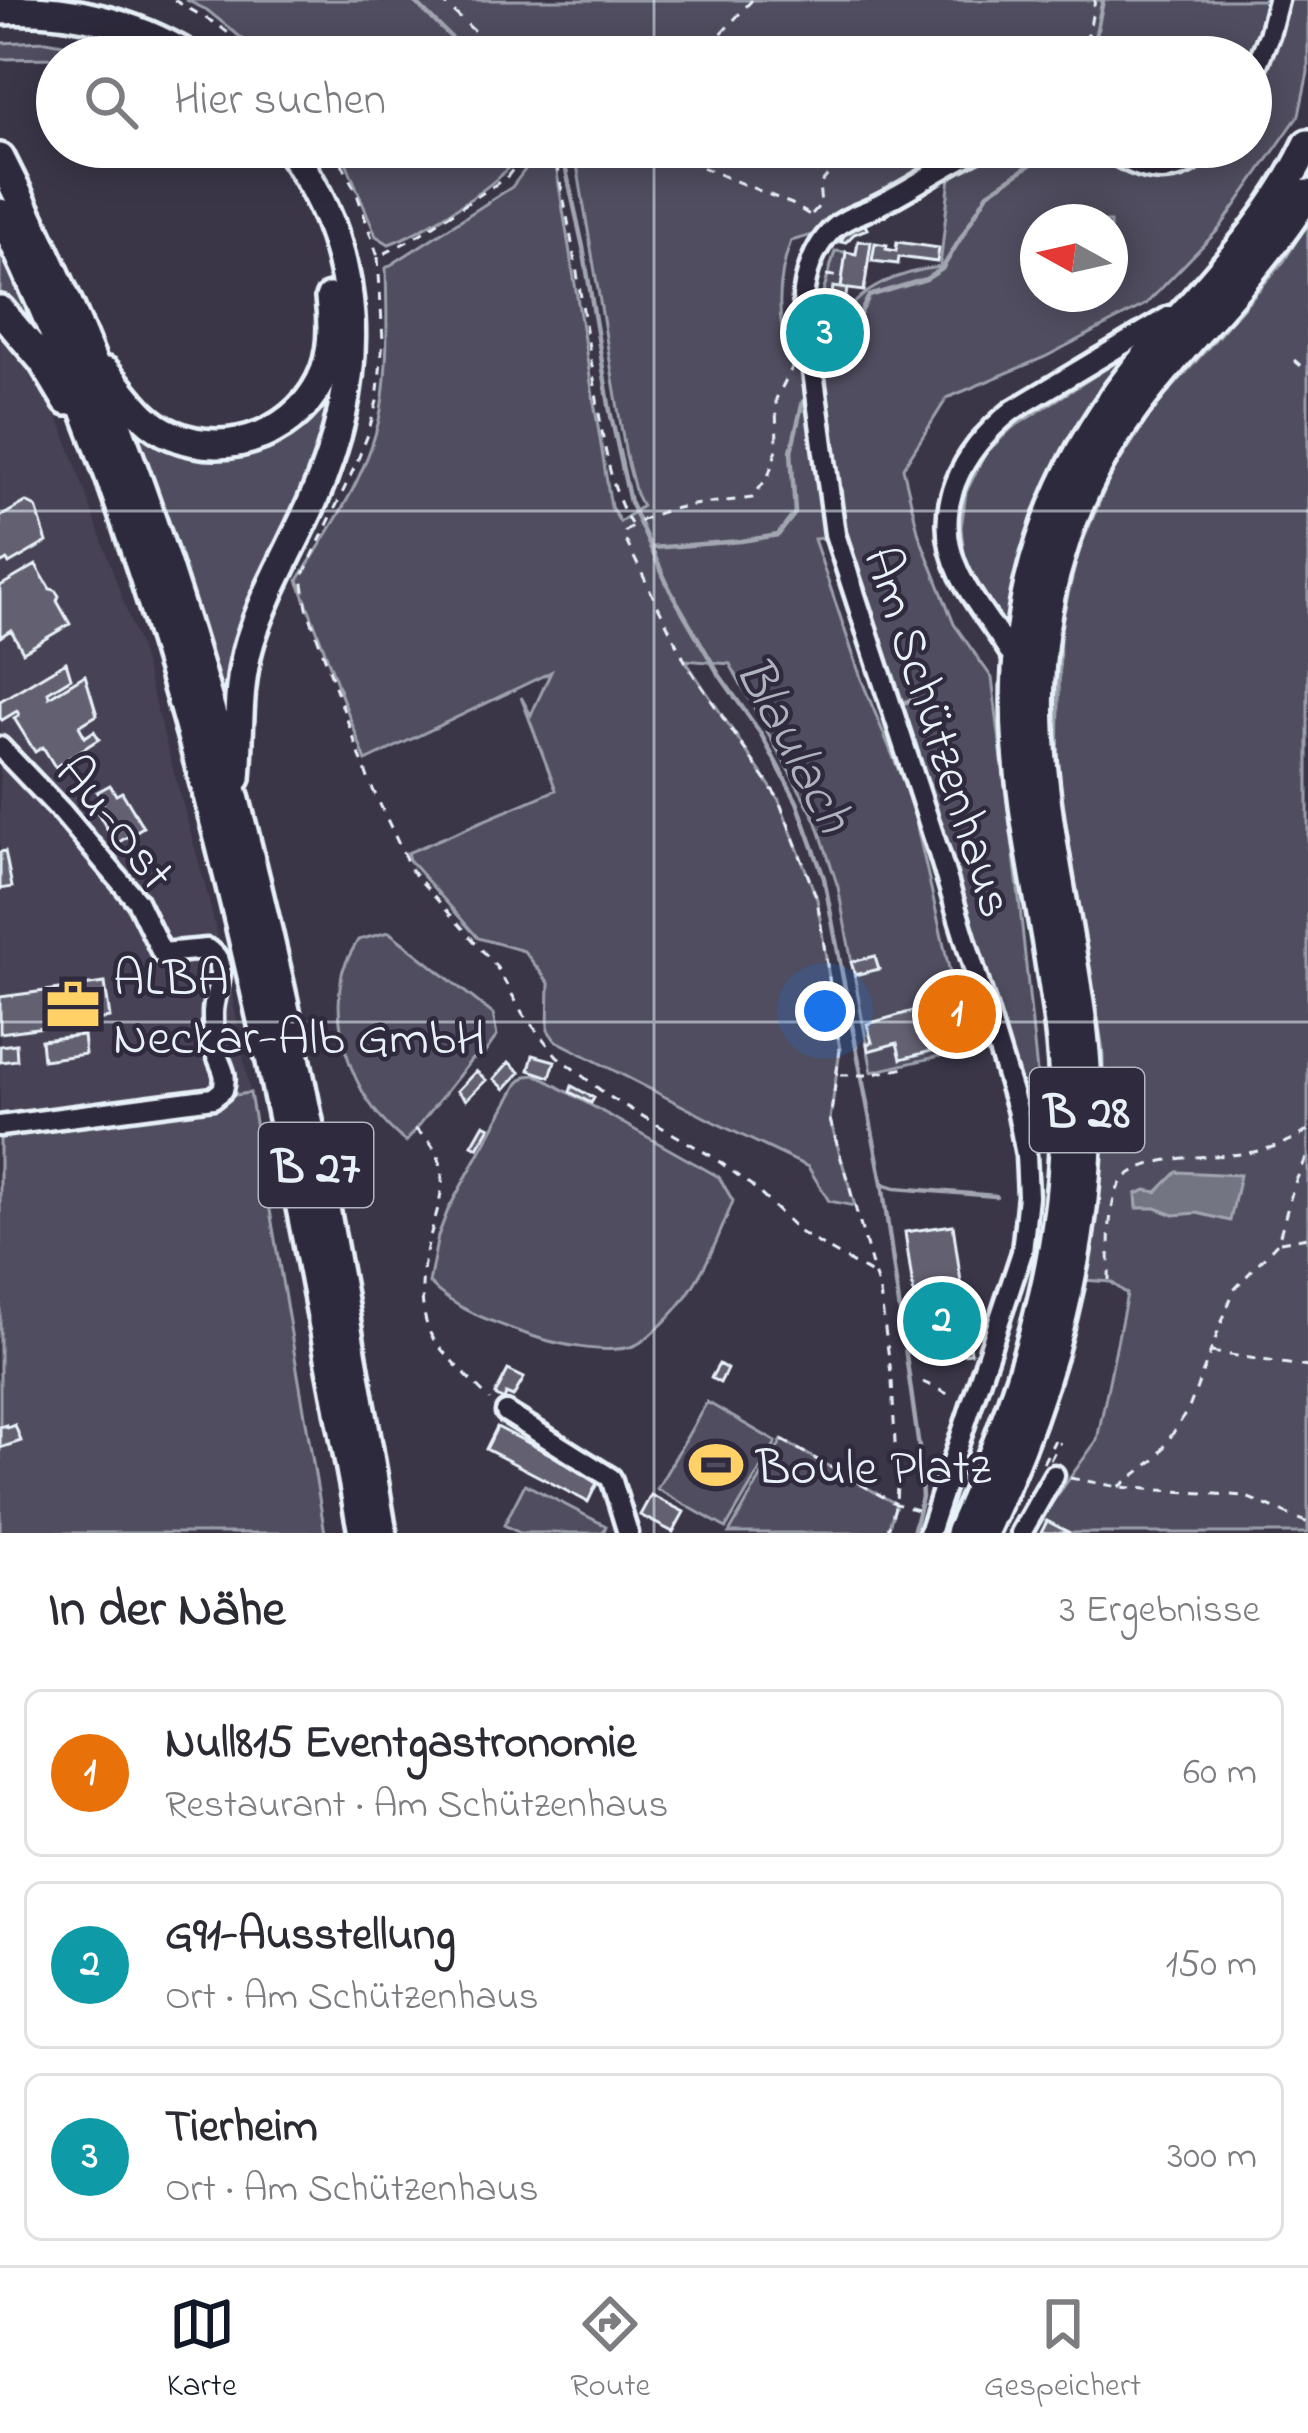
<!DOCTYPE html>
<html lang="de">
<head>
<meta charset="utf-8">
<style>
	body { margin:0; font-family:"Indie Flower",sans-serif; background:#f2f2f3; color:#2b2b33 }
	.compass { position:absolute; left:1020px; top:204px; width:108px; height:108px; border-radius:50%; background:#fff; box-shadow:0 6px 30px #0003; rotate:278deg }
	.you { position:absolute; left:825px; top:1011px; width:42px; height:42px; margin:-30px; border:9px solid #fff; border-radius:50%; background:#1a73e8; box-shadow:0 0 0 18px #1a73e833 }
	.badge { display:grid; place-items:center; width:78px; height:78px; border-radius:50%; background:#111827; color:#fff; font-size:39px; font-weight:700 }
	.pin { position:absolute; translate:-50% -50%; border:6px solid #fff; box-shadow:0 3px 12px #0006 }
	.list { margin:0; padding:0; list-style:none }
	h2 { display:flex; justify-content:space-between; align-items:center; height:156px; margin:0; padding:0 48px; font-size:51px }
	h2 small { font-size:39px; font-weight:400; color:#7c7c81 }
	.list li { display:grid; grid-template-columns:78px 1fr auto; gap:36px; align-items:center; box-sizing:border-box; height:168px; margin:0 24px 24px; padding:0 24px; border:3px solid #e1e1e2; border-radius:18px }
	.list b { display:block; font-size:45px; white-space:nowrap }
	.list p { margin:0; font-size:39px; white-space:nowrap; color:#7c7c81 }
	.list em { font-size:39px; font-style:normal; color:#7c7c81 }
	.icon { flex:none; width:66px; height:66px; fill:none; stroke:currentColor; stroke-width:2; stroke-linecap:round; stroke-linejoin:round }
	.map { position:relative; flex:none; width:1308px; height:1533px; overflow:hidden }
	.search { position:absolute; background:#fff; box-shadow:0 6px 30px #0003; left:36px; right:36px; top:36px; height:132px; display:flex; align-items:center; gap:30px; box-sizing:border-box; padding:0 42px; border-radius:66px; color:#7c7c81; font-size:45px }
	.sheet { height:732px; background:#fff }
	nav { display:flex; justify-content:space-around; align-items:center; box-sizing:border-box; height:168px; border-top:3px solid #e1e1e2; background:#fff; font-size:33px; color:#7c7c81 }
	nav a { display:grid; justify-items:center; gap:6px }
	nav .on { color:#111827 }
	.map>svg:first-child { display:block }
	.built { fill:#464354 }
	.green { fill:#504e5f; stroke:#9ca0ac; stroke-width:3; fill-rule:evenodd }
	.water { fill:#737482; stroke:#a2a6b1; stroke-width:3 }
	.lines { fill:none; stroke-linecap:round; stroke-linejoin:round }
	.stream { stroke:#a2a6b1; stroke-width:4.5 }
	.building { fill:#636171; stroke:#e8f1f8; stroke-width:3 }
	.minor-casing { stroke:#e8f1f8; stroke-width:27 }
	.highway-casing { stroke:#e8f1f8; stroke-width:36 }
	.path { stroke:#e8f1f8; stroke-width:3; stroke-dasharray:9 9; stroke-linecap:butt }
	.minor { stroke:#2f2a3d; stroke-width:18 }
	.highway { stroke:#2f2a3d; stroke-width:27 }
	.grid { fill:none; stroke:#e8f1f8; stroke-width:3; stroke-opacity:0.55 }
	.labels { text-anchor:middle; stroke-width:9; stroke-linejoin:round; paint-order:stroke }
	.shield { fill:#2f2a3d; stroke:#b0b5c0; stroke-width:3 }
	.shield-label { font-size:48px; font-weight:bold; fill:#e8f1f8 }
	.street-label { font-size:51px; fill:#e8f1f8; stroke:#2f2a3d }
	.poi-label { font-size:51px; fill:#e8f1f8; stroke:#2f2a3d; text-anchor:start }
	.water-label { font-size:54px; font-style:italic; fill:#aeb2bd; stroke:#2f2a3d }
</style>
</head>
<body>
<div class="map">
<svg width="1308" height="1533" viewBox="0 0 1308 1533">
	<rect width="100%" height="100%" fill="#3a3648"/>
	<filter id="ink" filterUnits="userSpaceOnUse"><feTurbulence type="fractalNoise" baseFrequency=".00833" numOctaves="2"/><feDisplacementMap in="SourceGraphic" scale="24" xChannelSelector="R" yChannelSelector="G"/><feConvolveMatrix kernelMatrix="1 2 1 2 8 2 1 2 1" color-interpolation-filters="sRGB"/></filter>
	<g filter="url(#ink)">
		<path class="built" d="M0,336L30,367L63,429L140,649L204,881L231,989L250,1093L0,1126Z"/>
		<path class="green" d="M186,0H1308V72L1299,115L1219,229L1146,304L1045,357L947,398L903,468L919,535L954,624L992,678L1018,888L1038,1082L1037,1143L842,536L814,539L862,681L911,800L955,995L972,1000L983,1046L872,1072L838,887L816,820L730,664L685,660L778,798L817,899L840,1050L830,1120L855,1206L829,1201L808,1167L714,1122L555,1040L548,1030L549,983L524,951L478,938L409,860L407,853L556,790L521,697L531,715L551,672L366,761L298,580C331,528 370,472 381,410C389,363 387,316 386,268L512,187L542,147H547L554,154L611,507L620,522L642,506L636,494L626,456L574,147H1251V57H265L207,10ZM943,169L950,177L940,267C906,271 855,287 842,323L830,321L827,338L782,329C777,298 780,271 791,241L833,229ZM1038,222H1110V294H1038Z
			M46,41L80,47V54L57,58L0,59V43Z
			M340,147H524C518,155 513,163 506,170C483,194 420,233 389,244L376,236Z
			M1308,222V1533H1070L1031,1514L1043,1492L1054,1500L1097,1440L1127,1294L1111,1282L1084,1280L1103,1142V1050L1058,776L1060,629L1078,553L1111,475L1154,409L1284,261Z
			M0,246L45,347L0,300Z
			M835,251L846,252L841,288L833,287L832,294L823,293Z
			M1150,341L1009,634L980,595L964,555L961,528L966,492L985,454L1012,428Z
			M335,364L336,405L226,710L160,503L129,420L235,452Z
			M389,932L493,1014L497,1036L481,1058L472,1059L406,1142C357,1104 330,1036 342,974C344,963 352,951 358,940Z
			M537,1075L719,1177L733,1201C715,1247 696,1294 658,1328C651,1334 644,1341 636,1345C609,1356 554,1344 526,1334C492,1322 454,1309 429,1283L438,1236L448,1210L518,1083L526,1076Z
			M250,1093L325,1533H0V1126Z
			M707,1402L776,1442L726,1528L657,1489Z
			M782,1440L896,1504L887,1533H729Z
			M525,1484L606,1526L603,1533H520L504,1525Z"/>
		<path class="water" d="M1177,1172L1240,1175L1230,1221L1197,1213L1174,1215L1156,1208H1137L1136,1194L1146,1190L1157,1192Z"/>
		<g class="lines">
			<path class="stream" d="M413,0L471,57
				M1085,57L1096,34L1103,0
				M561,147L583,247L610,411L630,502L670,590L718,673L761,734L797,802L824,878L882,1183L919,1448L922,1497L913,1533
				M821,362L838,333L857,320L869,296L926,279L942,269L988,193L1057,147
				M651,548L741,541L778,535L795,513L791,451L803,401
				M899,704L915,699
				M882,1184L895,1188L996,1196"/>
		</g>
		<path class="building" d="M864,223L867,229L854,234L846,242H841L845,232Z
			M858,241L871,242L864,291L841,288L846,252L856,254Z
			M897,242L939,248L937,262L899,257L898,264L872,261L875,243L887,245L886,249L896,251Z
			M833,287L847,289L842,323L829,321Z
			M26,502L36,507L47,542L9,564L7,560L0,564V517Z
			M36,565L50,589L55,590L59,596L57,601L70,624L23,652L11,630L0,637V586Z
			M66,662L71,678L48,692L49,697L85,675L97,715L79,726L85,737L94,731L99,739L55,767L43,747L35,752L14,718L19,715L17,711L2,720L0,718V701Z
			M110,785L116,795L122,792L143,827L116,844L95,808L103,803L97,792Z
			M5,851L12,887L0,889V852Z
			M875,956L879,969L855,975L851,962Z
			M105,983L110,1018L0,1033V997Z
			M945,1002L948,1011L960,1009L964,1025L969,1024L972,1034L952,1039L954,1045L901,1059L897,1043L868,1051L867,1044L872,1042L867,1024Z
			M83,1035L85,1054L43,1060L41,1040Z
			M16,1044L17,1060L0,1062V1046Z
			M533,1055L555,1061L550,1077L529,1070Z
			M509,1062L520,1072L505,1089L494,1079Z
			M476,1071L486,1080L466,1100L457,1091Z
			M572,1086L594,1098L591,1103L570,1092Z
			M484,1124L490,1127L478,1148L472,1145Z
			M953,1225L971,1353L923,1359L905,1232Z
			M719,1364L727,1369L720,1383L711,1378Z
			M508,1370L524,1378L513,1397L506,1394L504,1400L495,1395Z
			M6,1425L7,1428L15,1425L21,1441L0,1448V1427Z
			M497,1427L599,1479L588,1502L486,1449Z
			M651,1495L684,1512L673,1532L640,1515Z
			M1047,1521L1070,1533H1041Z"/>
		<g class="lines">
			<defs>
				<path id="minor" d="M1251,79L1269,35L1278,0
					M1104,147C1141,173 1175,182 1210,147
					M1016,663C999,632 975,606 960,575C928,510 962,450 1013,410L1170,316
					M0,747L62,812L137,901L162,953L207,949C232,962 214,989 213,1012C213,1024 213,1040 216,1052C221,1068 228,1073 223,1090L213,1098L0,1126
					M506,1412L611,1478L628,1533
					M929,1533L1022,1252L1028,1196L1026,1155L1017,1109L938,850L835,534L803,297C806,272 814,247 833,229C845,218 860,214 875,207C912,189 946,164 984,147
					M1021,1533L1054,1475"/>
				<path id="highway" d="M0,10C67,7 133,22 190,57
					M0,158C216,585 304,1065 382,1533
					M0,213C199,626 279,1086 363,1533
					M0,310L43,361L67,401
					M106,372C127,396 142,423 172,435C231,460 302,431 325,371C334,347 333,322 330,298
					M236,778C240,732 236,687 250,641C266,591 293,546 314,498C366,378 367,256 288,147
					M960,1533C1031,1375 1079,1217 1061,1042C1045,884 992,745 1029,583C1047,507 1083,435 1132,373C1194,297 1265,234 1308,144
					M983,1533C1057,1377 1103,1207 1083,1033C1064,872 1010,719 1060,558C1075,506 1100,456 1132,412C1187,336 1258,275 1308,194"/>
			</defs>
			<use href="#minor" class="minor-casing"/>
			<use href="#highway" class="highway-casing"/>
			<path class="path" d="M174,0L218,25L259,57
				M441,0L502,57
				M752,0L710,46L711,52L797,53L799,57
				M1077,57L1089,32L1095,0
				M334,147L357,194L378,257L414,238L507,177L530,147
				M552,147C571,223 581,301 594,379C601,424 607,485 631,524
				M652,147L792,204L816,219
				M812,214L821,204L819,185L853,147
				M378,257L383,341L377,401L367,437L356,464L302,578L307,608L369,781L411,870L496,966L523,1014L557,1056L608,1096L713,1157L751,1185L801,1233L873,1275
				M826,275L842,277
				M1294,360L1308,372
				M794,364L776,399L777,449L768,477L752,498C711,504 657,503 625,532V539L687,665L778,798L817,899L840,1050L830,1120L880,1293L892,1380L897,1484L896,1504L887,1533
				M840,1075H868L911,1067
				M415,1129C460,1162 438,1203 427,1248C421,1274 419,1305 429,1331C435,1347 476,1385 490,1400
				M1280,1242L1308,1237
				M1109,1280C1110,1252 1106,1215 1118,1188C1135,1151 1214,1159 1248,1153C1269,1149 1291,1143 1308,1130
				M967,1323L980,1321
				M1211,1352L1308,1367
				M923,1382L954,1397
				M782,1440L896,1504L917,1510
				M1050,1460L1060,1442
				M1043,1463L1055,1440
				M1070,1478L1119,1487L1244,1496L1308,1523
				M1119,1487L1157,1458L1189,1408L1234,1290L1278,1242L1294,1185L1308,1154"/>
			<use href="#minor" class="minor"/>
			<use href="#highway" class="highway"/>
		</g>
	</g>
	<path class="grid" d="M654,0V57M654,147V1533M0,511H1308M0,1022H1308"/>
	<defs>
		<symbol id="office-bare" viewBox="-9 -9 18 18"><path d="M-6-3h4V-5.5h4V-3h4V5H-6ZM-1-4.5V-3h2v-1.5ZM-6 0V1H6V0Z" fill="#ffd166" stroke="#2f2a3d" stroke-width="2.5" paint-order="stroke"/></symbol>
		<symbol id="stadium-bare" viewBox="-9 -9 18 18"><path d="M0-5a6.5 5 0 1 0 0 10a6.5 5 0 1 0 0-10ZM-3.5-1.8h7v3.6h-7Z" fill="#ffd166" stroke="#2f2a3d" stroke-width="2.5" paint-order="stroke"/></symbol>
	</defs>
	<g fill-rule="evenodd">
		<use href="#office-bare" x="35" y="967" width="76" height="76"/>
		<use href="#stadium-bare" x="678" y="1427" width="76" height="76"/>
	</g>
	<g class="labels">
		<g class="shield">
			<rect x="1030" y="1068" width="114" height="84" rx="9"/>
			<rect x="259" y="1123" width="114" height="84" rx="9"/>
		</g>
		<g class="shield-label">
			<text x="1087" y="1127">B 28</text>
			<text x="316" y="1182">B 27</text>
		</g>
		<g class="street-label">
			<text transform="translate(941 731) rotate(72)" y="18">Am Schützenhaus</text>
			<text transform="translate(117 821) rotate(51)" y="18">Au-Ost</text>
		</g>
		<g class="poi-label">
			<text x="113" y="994">ALBA<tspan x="113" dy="59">Neckar-Alb GmbH</tspan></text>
			<text x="756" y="1483">Boule Platz</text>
		</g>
		<g class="water-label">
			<text transform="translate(796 743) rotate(62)" y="19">Blaulach</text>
		</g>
	</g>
</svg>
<svg class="compass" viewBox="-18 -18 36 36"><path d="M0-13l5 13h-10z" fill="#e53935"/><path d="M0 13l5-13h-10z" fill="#7c7c81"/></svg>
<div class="you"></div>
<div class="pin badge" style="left:957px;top:1014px;background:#e8710a">1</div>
<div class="pin badge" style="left:942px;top:1321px;background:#0f9aa8">2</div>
<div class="pin badge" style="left:825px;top:333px;background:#0f9aa8">3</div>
<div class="search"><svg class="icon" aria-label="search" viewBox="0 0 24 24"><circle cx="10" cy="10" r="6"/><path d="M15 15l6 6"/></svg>Hier suchen</div>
</div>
<section class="sheet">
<h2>In der Nähe<small>3 Ergebnisse</small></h2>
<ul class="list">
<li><span class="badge" style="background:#e8710a">1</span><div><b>Null815 Eventgastronomie</b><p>Restaurant · Am Schützenhaus</p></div><em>60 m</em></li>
<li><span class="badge" style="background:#0f9aa8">2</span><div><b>G91-Ausstellung</b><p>Ort · Am Schützenhaus</p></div><em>150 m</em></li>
<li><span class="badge" style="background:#0f9aa8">3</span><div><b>Tierheim</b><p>Ort · Am Schützenhaus</p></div><em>300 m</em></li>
</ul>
</section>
<nav>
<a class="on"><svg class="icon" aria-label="map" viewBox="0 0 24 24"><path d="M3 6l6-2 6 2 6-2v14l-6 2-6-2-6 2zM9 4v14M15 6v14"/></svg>Karte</a>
<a><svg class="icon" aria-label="directions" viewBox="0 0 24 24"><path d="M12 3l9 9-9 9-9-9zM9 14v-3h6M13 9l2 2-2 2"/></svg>Route</a>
<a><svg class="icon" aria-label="saved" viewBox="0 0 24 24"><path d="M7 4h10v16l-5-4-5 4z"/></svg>Gespeichert</a>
</nav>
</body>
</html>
